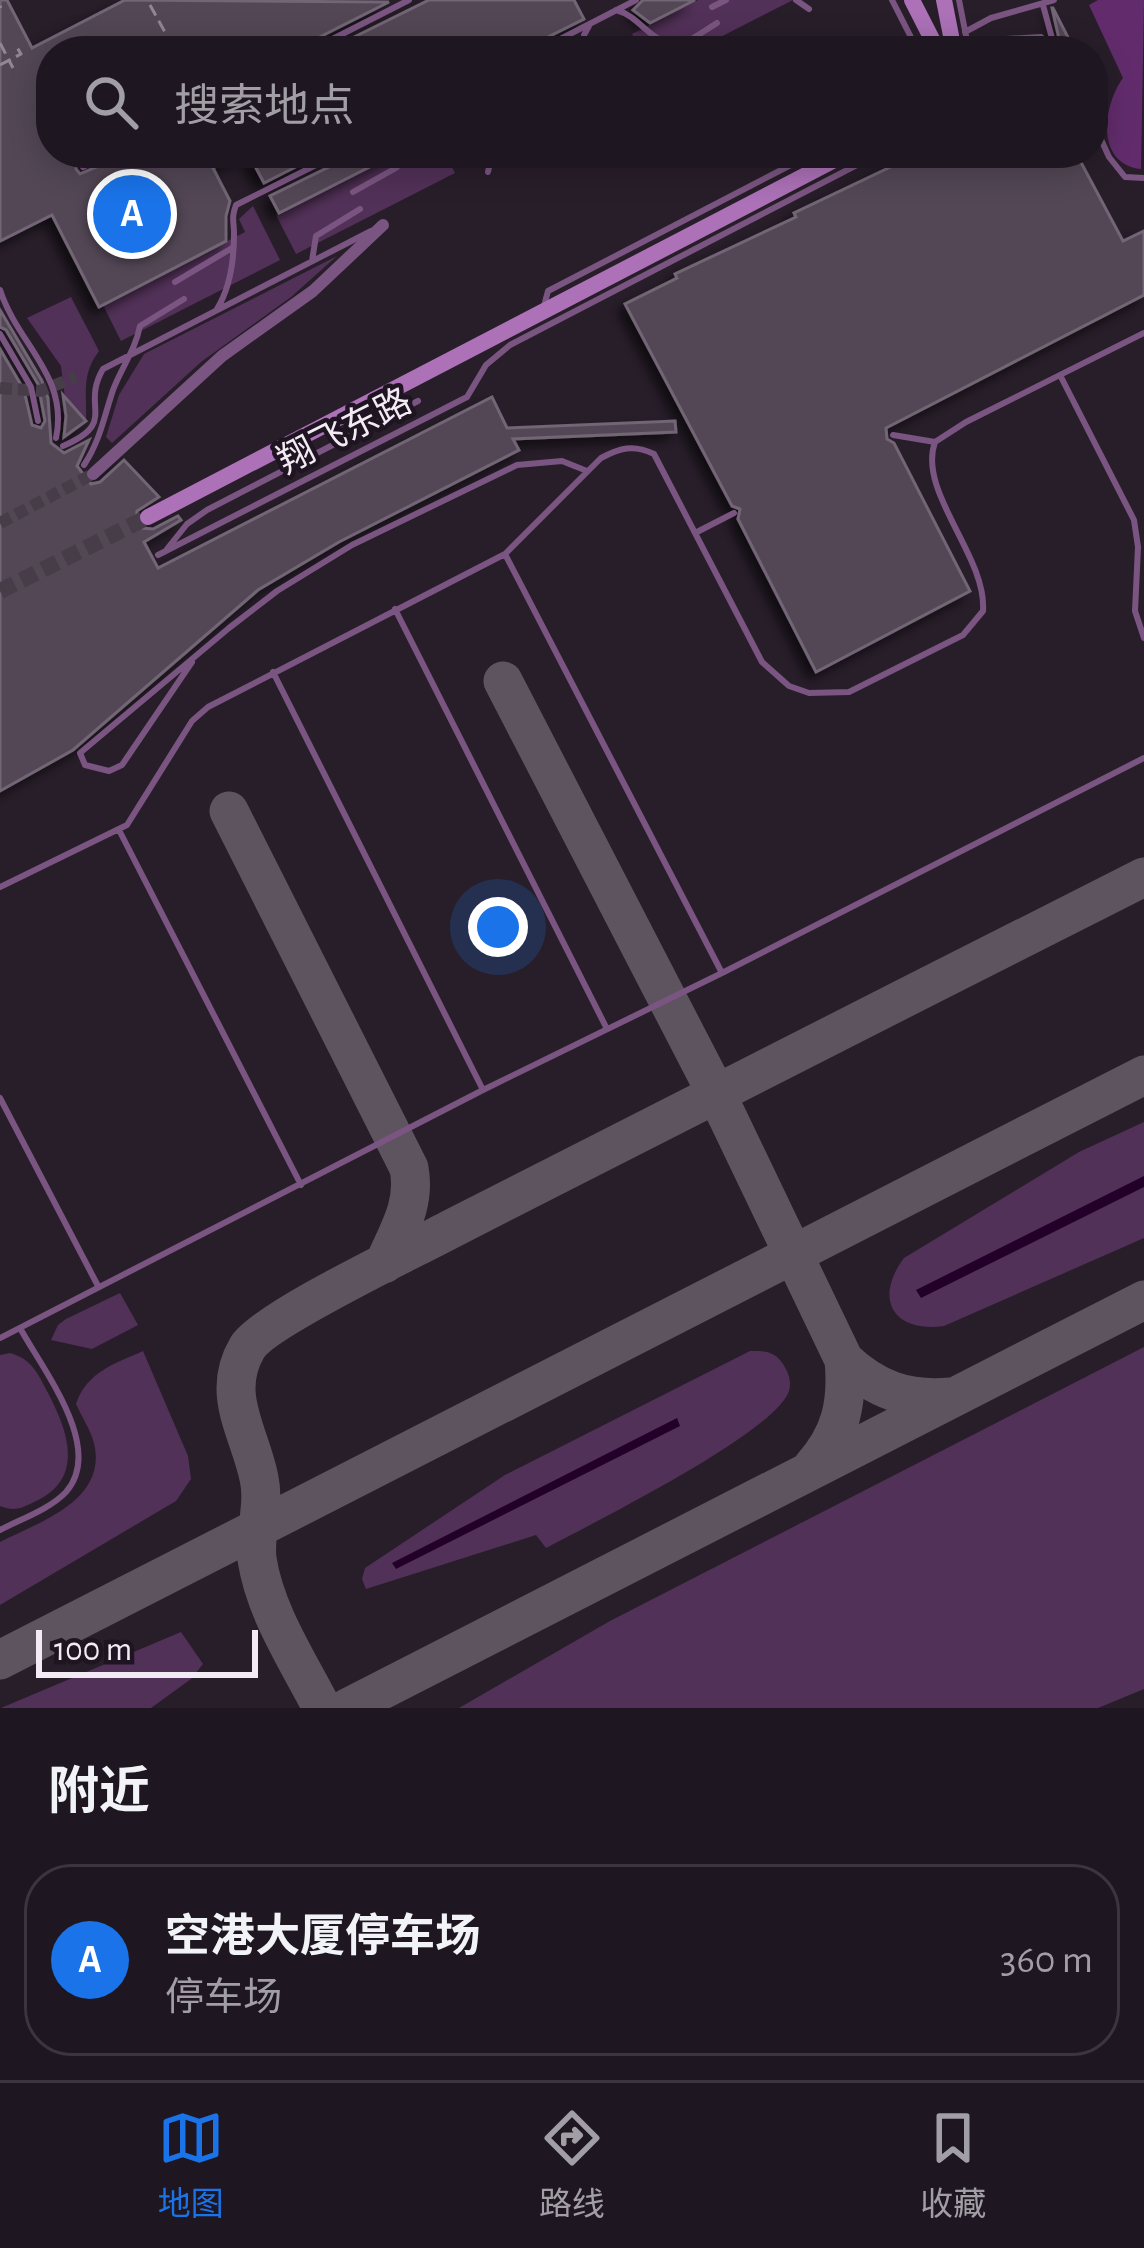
<!DOCTYPE html>
<html lang="zh">
<head>
<meta charset="utf-8">
<style>
	body { margin:0; font-family:"Alegreya Sans","Noto Sans SC",sans-serif; background:#2b232d; color:#f1f3f6 }
	.scale { position:absolute; left:36px; bottom:30px; width:222px; box-sizing:border-box; padding-left:12px; border:6px solid #f3ebf4; border-top:0; font-size:33px; line-height:42px; white-space:nowrap; color:#f3ebf4; -webkit-text-stroke:9px #1f1421; paint-order:stroke }
	.you { position:absolute; left:498px; top:927px; width:42px; height:42px; margin:-30px; border:9px solid #fff; border-radius:50%; background:#1a73e8; box-shadow:0 0 0 18px #1a73e833 }
	.badge { display:grid; place-items:center; width:78px; height:78px; border-radius:50%; background:#1a73e8; color:#fff; font-size:39px; font-weight:700 }
	.pin { position:absolute; translate:-50% -50%; border:6px solid #fff; box-shadow:0 3px 12px #0006 }
	.list { margin:0; padding:0; list-style:none }
	h2 { display:flex; justify-content:space-between; align-items:center; height:156px; margin:0; padding:0 48px; font-size:51px }
	h2 small { font-size:39px; font-weight:400; color:#a19fa5 }
	.list li { display:grid; grid-template-columns:78px 1fr auto; gap:36px; align-items:center; box-sizing:border-box; height:192px; margin:0 24px 24px; padding:0 24px; border:3px solid #3c353e; border-radius:48px }
	.list b { display:block; font-size:45px; white-space:nowrap }
	.list p { margin:0; font-size:39px; white-space:nowrap; color:#a19fa5 }
	.list em { font-size:39px; font-style:normal; color:#a19fa5 }
	.icon { flex:none; width:66px; height:66px; fill:none; stroke:currentColor; stroke-width:2; stroke-linecap:round; stroke-linejoin:round }
	.map { position:relative; flex:none; width:1144px; height:1708px; overflow:hidden }
	.search { position:absolute; background:#1e1620; box-shadow:0 6px 30px #0003; left:36px; right:36px; top:36px; height:132px; display:flex; align-items:center; gap:30px; box-sizing:border-box; padding:0 42px; border-radius:48px; color:#a19fa5; font-size:45px }
	.sheet { height:372px; background:#1e1620 }
	nav { display:flex; justify-content:space-around; align-items:center; box-sizing:border-box; height:168px; border-top:3px solid #3c353e; background:#1e1620; font-size:33px; color:#a19fa5 }
	nav a { display:grid; justify-items:center; gap:6px }
	nav .on { color:#1a73e8 }
	.map>svg:first-child { display:block }
	.green { fill:#523158 }
	.forest { fill:#622c6c }
	.water { fill:#23002a }
	.lines { fill:none; stroke-linecap:round; stroke-linejoin:round }
	.taxiway { stroke:#5e5460; stroke-width:39 }
	.building { fill:#534755; stroke:#726575; stroke-width:3; filter:url(#shadow) }
	.street-tunnel { stroke:#463d48; stroke-width:12; stroke-dasharray:12 6; stroke-linecap:butt }
	.secondary-tunnel { stroke:#463d48; stroke-width:16; stroke-dasharray:16 8; stroke-linecap:butt }
	.path { stroke:#908792; stroke-width:3; stroke-dasharray:12 6; stroke-linecap:butt }
	.lane { stroke:#7a5581; stroke-width:6 }
	.street { stroke:#7a5581; stroke-width:12 }
	.secondary { stroke:#ac71b7; stroke-width:16 }
	.labels { text-anchor:middle; stroke-width:9; stroke-linejoin:round; paint-order:stroke }
	.street-label { font-size:36px; fill:#f3ebf4; stroke:#1f1421 }
</style>
</head>
<body>
<div class="map">
<svg width="1144" height="1708" viewBox="0 0 1144 1708">
	<defs>
		<filter id="shadow"><feDropShadow dx="-7" dy="7" stdDeviation="6" flood-color="#0009"/></filter>
	</defs>
	<rect width="100%" height="100%" fill="#281e2a"/>
	<path class="green" d="M698,0H793L693,51H641L632,34Z
		M398,153H445L455,173L296,254L276,215Z
		M253,206L280,260L121,341L103,305L245,232L239,219Z
		M337,256L291,297L201,362L112,443L106,437L119,395L144,354Z
		M71,297L99,351C81,375 87,393 86,420L65,398L61,366L27,318Z
		M1144,1122V1238L944,1326C894,1333 873,1300 904,1258L1079,1152Z
		M120,1293L138,1325L92,1349L51,1340L58,1325L66,1319Z
		M1144,1347V1689L1098,1708H459L610,1621Z
		M143,1351L188,1456L191,1479L176,1501L0,1605V1542C37,1523 104,1502 95,1448C93,1434 82,1417 76,1404C87,1372 114,1364 143,1351Z
		M750,1351C765,1351 774,1351 783,1364C788,1372 792,1381 789,1391C775,1433 591,1524 546,1548L536,1535L366,1589L362,1579L365,1568L505,1475Z
		M10,1353C32,1359 38,1374 48,1393C68,1431 85,1478 36,1501C22,1508 15,1512 0,1506V1355Z
		M181,1632L203,1664L191,1679L151,1708H1Z"/>
	<path class="forest" d="M1098,0H1144L1141,169C1095,164 1103,105 1123,78L1089,5Z"/>
	<path class="water" d="M1144,1176V1187L921,1298L916,1290Z
		M677,1418L680,1426L396,1569L392,1563Z"/>
	<g class="lines">
		<path class="taxiway" d="M503,681L716,1093L844,1360C876,1390 907,1401 951,1397
			M229,811L409,1168C416,1205 398,1231 384,1264
			M812,1467C841,1435 848,1403 844,1360
			M0,1660L1144,1075
			M322,1708C298,1661 265,1612 257,1559C254,1532 265,1506 259,1478C250,1433 220,1394 247,1348C263,1320 412,1250 449,1230C680,1112 912,994 1144,877
			M347,1708L1144,1300"/>
	</g>
	<path class="building" d="M0,0H7L32,48L125,0L389,2L306,44L302,51H51V153H94L77,162L76,169L80,174L113,160L117,153H243L213,168L230,201L226,216V241L99,307L52,215L0,241Z
		M429,0H574L584,19L534,44L530,51H326Z
		M643,0H695L650,23L633,10Z
		M1052,8H1053L1075,51H1065L1060,43Z
		M248,153H323L264,183Z
		M347,153H397L279,213L270,196L343,160Z
		M920,153H1076L1123,241L1144,231V295L886,428L887,439L894,443L970,591L816,672L738,519L740,509L732,506L625,304L677,278L675,274L796,217L794,213Z
		M0,310L42,381L48,398L51,443L64,453L89,440L77,466L91,484L100,482L124,460L159,497L137,511L136,522L142,528L153,529L178,516L181,520L144,542L158,568L492,397L507,428L675,421L676,432L513,439L519,450L339,542L258,590L73,750L0,791V349L24,390L32,425L41,428L45,421L38,384L6,330L0,327Z
		M63,395L86,421L64,437L66,416Z"/>
	<g class="lines">
		<path class="street-tunnel" d="M0,388L40,391L76,377
			M0,523L93,474"/>
		<path class="secondary-tunnel" d="M0,591L148,517"/>
		<path class="path" d="M150,5L171,43
			M0,6L1,8
			M0,43L13,68
			M0,65L21,54L15,44
			M895,153L900,164"/>
		<path class="lane" d="M796,0L809,9
			M892,0L918,51
			M959,0L969,51
			M1043,5L1053,42
			M712,7L726,0
			M616,10C643,17 652,49 682,42
			M965,32L991,18L1054,0
			M969,50L989,40L1041,37L1058,51
			M309,51L409,0
			M537,51L636,0
			M587,51L584,35L589,26
			M673,51L717,23
			M1093,122L1109,157L1125,177L1144,178
			M83,167L110,153
			M488,172L492,153
			M353,192L396,168L410,153
			M312,261L316,236L360,209
			M175,282L232,248
			M0,290C18,345 69,376 56,438
			M544,306L548,291L814,153
			M217,309C230,288 234,258 234,234C234,221 231,218 236,205L340,153
			M0,334L31,387L38,421
			M1060,375L1134,520L1138,547L1135,611L1144,638
			M893,435L935,442
			M63,446C119,422 80,408 103,369L371,231
			M84,465C100,441 104,417 113,390C122,366 135,351 140,326L184,299
			M695,533L734,513
			M167,549L187,524L207,510L418,401
			M158,555L467,397L486,365L510,345L880,153
			M395,609L607,1029
			M192,662L122,765L109,771L85,765L80,753L229,628L277,591L352,545L517,465L562,461L587,471
			M273,672L483,1090
			M119,830L301,1185
			M0,887L127,825L192,721L208,707L505,554
			M722,973L1144,758
			M0,1098L98,1286
			M0,1338L483,1090L722,973L505,554L601,458C620,448 633,444 654,454L762,662L789,686L809,693L849,692L963,635L983,611C987,556 917,492 935,442L966,422L1144,333
			M0,1530C21,1519 50,1509 66,1492C105,1448 43,1370 20,1328"/>
		<path class="street" d="M93,474L222,356L313,291L383,225"/>
		<path class="secondary" d="M912,0L938,51
			M944,0L954,51
			M148,517L848,153"/>
	</g>
	<g class="labels">
		<g class="street-label">
			<text transform="translate(344 430) rotate(-27)" y="13">翔飞东路</text>
		</g>
	</g>
</svg>
<div class="scale">100 m</div>
<div class="you"></div>
<div class="pin badge" style="left:132px;top:214px">A</div>
<div class="search"><svg class="icon" aria-label="search" viewBox="0 0 24 24"><circle cx="10" cy="10" r="6"/><path d="M15 15l6 6"/></svg>搜索地点</div>
</div>
<section class="sheet">
<h2>附近<small></small></h2>
<ul class="list">
<li><span class="badge">A</span><div><b>空港大厦停车场</b><p>停车场</p></div><em>360 m</em></li>
</ul>
</section>
<nav>
<a class="on"><svg class="icon" aria-label="map" viewBox="0 0 24 24"><path d="M3 6l6-2 6 2 6-2v14l-6 2-6-2-6 2zM9 4v14M15 6v14"/></svg>地图</a>
<a><svg class="icon" aria-label="directions" viewBox="0 0 24 24"><path d="M12 3l9 9-9 9-9-9zM9 14v-3h6M13 9l2 2-2 2"/></svg>路线</a>
<a><svg class="icon" aria-label="saved" viewBox="0 0 24 24"><path d="M7 4h10v16l-5-4-5 4z"/></svg>收藏</a>
</nav>
</body>
</html>
